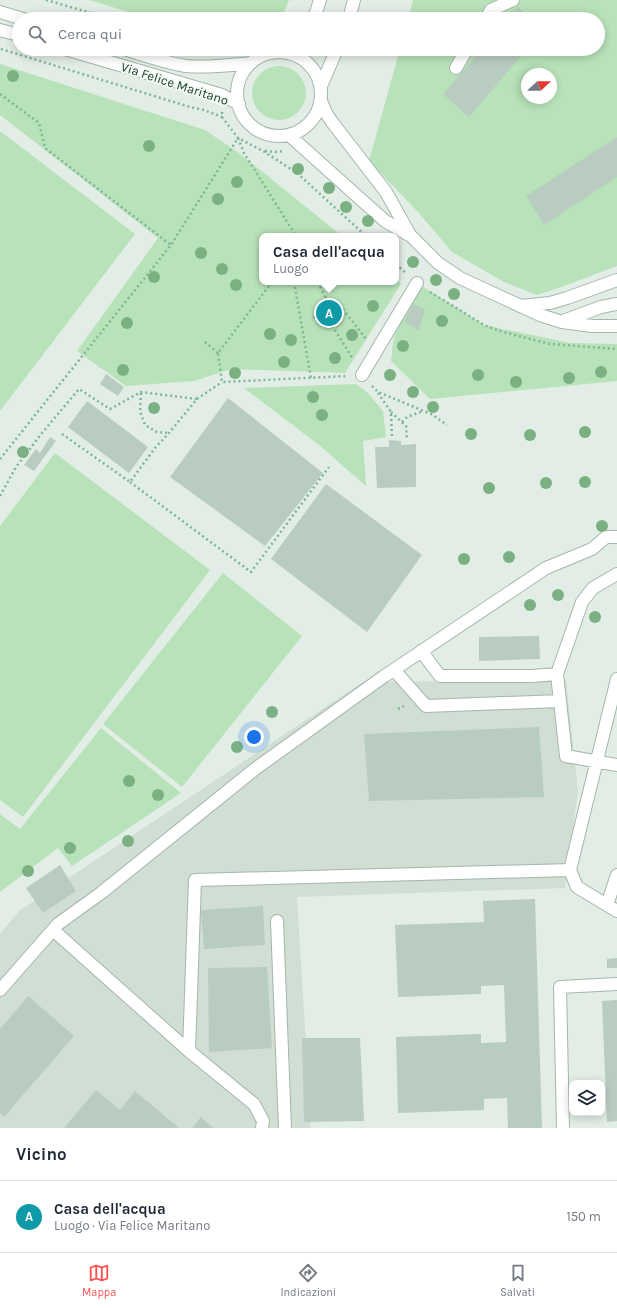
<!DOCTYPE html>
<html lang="it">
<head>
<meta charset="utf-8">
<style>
	body { margin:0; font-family:Karla,sans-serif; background:#f2f2f3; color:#1f2937 }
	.controls { position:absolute; right:12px; bottom:12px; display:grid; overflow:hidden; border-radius:8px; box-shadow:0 2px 10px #0003 }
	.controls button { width:36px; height:36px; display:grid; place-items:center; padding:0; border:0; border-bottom:1px solid #e0e1e3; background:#fff; color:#1f2937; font:20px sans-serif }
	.compass { position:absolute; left:521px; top:68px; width:36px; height:36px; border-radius:50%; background:#fff; box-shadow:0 2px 10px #0003; rotate:68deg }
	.you { position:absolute; left:254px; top:737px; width:14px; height:14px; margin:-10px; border:3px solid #fff; border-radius:50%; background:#1a73e8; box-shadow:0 0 0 6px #1a73e833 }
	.badge { display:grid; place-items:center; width:26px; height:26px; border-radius:50%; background:#ff4f4e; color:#fff; font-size:13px; font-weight:700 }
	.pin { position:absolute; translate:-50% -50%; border:2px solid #fff; box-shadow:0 1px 4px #0006 }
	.popup { position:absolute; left:259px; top:233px; width:140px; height:52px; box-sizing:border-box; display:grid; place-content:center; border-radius:8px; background:#fff; filter:drop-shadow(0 1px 3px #0005); font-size:13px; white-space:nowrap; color:#747a83 }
	.popup b { font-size:15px; color:#1f2937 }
	.popup::after { content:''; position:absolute; left:50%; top:100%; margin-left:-8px; border:8px solid transparent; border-top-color:#fff }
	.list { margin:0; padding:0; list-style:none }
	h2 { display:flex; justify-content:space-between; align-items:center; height:52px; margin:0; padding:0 16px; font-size:17px }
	h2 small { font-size:13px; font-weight:400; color:#747a83 }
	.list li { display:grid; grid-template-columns:26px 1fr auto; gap:12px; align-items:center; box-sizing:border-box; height:72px; padding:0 16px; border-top:1px solid #e0e1e3 }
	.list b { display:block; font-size:15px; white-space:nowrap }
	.list p { margin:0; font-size:13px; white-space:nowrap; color:#747a83 }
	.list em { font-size:13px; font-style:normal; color:#747a83 }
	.icon { flex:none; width:22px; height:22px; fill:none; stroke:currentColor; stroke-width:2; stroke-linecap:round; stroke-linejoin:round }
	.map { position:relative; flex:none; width:617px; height:1128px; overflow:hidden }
	.search { position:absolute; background:#fff; box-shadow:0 2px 10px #0003; left:12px; right:12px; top:12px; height:44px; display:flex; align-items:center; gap:10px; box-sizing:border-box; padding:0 14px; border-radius:22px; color:#747a83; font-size:15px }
	.sheet { height:124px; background:#fff }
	nav { display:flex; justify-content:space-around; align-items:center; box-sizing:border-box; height:56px; border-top:1px solid #e0e1e3; background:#fff; font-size:11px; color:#747a83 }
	nav a { display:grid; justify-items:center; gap:2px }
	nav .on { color:#ff4f4e }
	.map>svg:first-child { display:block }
	.built { fill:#d0ded4 }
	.green { fill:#b8e2b9; fill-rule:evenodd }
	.building { fill:#b9ccc0 }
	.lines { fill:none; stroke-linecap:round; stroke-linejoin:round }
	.minor-casing { stroke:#a4b7ab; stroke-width:14 }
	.path { stroke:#7eb597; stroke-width:2.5; stroke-dasharray:2 3; stroke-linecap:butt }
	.minor { stroke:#fff; stroke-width:12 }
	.tree { fill:#7ab082 }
	.labels { text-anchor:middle; stroke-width:4; stroke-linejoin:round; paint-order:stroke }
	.street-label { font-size:13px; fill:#1f4130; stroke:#f3faf4 }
</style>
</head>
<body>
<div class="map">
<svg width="617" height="1128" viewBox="0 0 617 1128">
	<rect width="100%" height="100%" fill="#e2eee5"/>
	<path class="built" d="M566,680L578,791L565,888L297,897L311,1128H0V934L19,911L363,682Z"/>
	<path class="green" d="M89,0H289L281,19H152Z
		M413,0H617V266L564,286L537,295L504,282L452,252L418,212L369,161L400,49H598V19H408ZM527,74H551V98H527Z
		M0,64L205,130L239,153L342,236H262V282H396V279L401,284L345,373L231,369L194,381L126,386L77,351L158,238L0,115Z
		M252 93a27 27 0 1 1 54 0a27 27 0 1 1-54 0Z
		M0,131L135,234L0,411Z
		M422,286L484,325L571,343L617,344V381L430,399L391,361L393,343L397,326Z
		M356,384L368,393L383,411L386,437L363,441L366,486L319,445L244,388Z
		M55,453L210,570L23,817L0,800V526Z
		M223,573L302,636L182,787L103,724Z
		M101,728L181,793L72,866L58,848L0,892V814L20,829Z"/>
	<path class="building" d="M518,7L531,19H508Z
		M482,49H527L469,117L443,94Z
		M617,137V177L544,225L526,196Z
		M327,303L339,311L331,324L318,316Z
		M413,304L425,309L419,330L404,322Z
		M106,374L124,387L118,396L100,384Z
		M228,398L323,473L265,546L170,477Z
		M87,401L148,447L129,473L68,427Z
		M50,437L56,441L34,471L24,465L36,449L40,453Z
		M389,440L401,441V445L416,444V487L377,488L375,447H389Z
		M326,484L422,555L367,632L271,559Z
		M539,636L540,659L479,661V637Z
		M539,727L544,797L369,801L364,734Z
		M60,865L76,891L43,913L26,888Z
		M535,899L542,1128H508L507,1098L484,1099V1110L398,1113L396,1037L481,1034V1043L506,1042L504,985L481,986V994L398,997L395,925L484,922L483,901Z
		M263,906L265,945L204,949L201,910Z
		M617,958V968H607V959Z
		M267,967L272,1048L209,1052L208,968Z
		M28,996L74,1036L4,1117L0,1113V1029Z
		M617,1000V1121L607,1122L602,1001Z
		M302,1038H360L364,1121L304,1122Z
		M96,1090L120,1110L135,1091L179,1128H64Z
		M201,1117L213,1128H192Z"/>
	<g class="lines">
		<defs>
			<path id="minor" d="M0,12L23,19
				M314,19L320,0
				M349,19L354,0
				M486,19L491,10L513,0
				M0,30L19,35
				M65,49L222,95L239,104
				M124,49C144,55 165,63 186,66C208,68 230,65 251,63
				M237 94a42 42 0 1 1 84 0a42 42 0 1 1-84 0Z
				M456,68L467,49
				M321,86L337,49
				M321,101L326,113L332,122L386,192L410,235L438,263L460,278L540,315L562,322L592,326H617
				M289,135L385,221L409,235
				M520,306L550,303L567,298L617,280
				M563,321L601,307L617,304
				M362,375L417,283
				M421,651L440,676H532L557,674L582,602L593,588L617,574
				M394,670L426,706L560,701
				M557,674L566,756L617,765
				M617,679L570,870L577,887L617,911
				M607,905L617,875
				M277,921L285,1128
				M53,930L189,1051
				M0,990L58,924L101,893L255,769L383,677L546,568L592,549L606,537H617
				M262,1128L263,1121L254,1104L189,1051L195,880L570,870
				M563,1128L560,987L617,984"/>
		</defs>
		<use href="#minor" class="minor-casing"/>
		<path class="path" d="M46,0L112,19
			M1,49L190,107L204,110L222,117
			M0,94L39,123L45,148L171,245
			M222,112V117L238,138L263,151L297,173L366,236
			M238,138L244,153L296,236
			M265,151L275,152L283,151
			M396,264L406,273
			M272,282L218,353L222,382L348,376
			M294,282L311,378
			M318,282L325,297
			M430,292L484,325L500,331L550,344L617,349
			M343,309L366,339
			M333,327L343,309L325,297L314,317L333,327L353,359
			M205,342L218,353
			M372,386L378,392L431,414L447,425
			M141,393L140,411L145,425L157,432L169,433
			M378,393L391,412L392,439
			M391,412L406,426L407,440
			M402,422L407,417L423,411
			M62,434L130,482L155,448L169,433L197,399L222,382
			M0,459L171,245L238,138
			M130,482L251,572L329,467
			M0,496L16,467L42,433L79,389L110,409L141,392L197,399
			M398,709L404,706"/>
		<use href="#minor" class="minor"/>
	</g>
	<g class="tree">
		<circle cx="13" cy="76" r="6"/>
		<circle cx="149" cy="146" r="6"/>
		<circle cx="298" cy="169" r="6"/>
		<circle cx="237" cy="182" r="6"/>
		<circle cx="329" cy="188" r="6"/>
		<circle cx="218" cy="199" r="6"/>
		<circle cx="346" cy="207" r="6"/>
		<circle cx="368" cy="221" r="6"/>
		<circle cx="201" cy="253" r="6"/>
		<circle cx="413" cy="262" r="6"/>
		<circle cx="222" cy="269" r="6"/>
		<circle cx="154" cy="277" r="6"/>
		<circle cx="436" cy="280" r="6"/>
		<circle cx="236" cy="285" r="6"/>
		<circle cx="454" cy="294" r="6"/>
		<circle cx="373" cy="306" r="6"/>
		<circle cx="442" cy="321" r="6"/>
		<circle cx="127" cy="323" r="6"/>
		<circle cx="270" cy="334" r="6"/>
		<circle cx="352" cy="335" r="6"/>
		<circle cx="291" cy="340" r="6"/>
		<circle cx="403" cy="346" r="6"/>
		<circle cx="335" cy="358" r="6"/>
		<circle cx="284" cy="362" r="6"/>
		<circle cx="123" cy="370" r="6"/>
		<circle cx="601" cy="372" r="6"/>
		<circle cx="235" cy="373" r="6"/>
		<circle cx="390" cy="375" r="6"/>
		<circle cx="478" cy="375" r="6"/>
		<circle cx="569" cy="378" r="6"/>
		<circle cx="516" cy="382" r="6"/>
		<circle cx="413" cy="392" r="6"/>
		<circle cx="313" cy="397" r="6"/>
		<circle cx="433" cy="407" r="6"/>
		<circle cx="154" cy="408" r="6"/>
		<circle cx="322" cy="415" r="6"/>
		<circle cx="585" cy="432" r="6"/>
		<circle cx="471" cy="434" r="6"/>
		<circle cx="530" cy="435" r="6"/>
		<circle cx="23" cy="452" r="6"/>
		<circle cx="585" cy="482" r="6"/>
		<circle cx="546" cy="483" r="6"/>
		<circle cx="489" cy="488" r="6"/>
		<circle cx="602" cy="526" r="6"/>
		<circle cx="509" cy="557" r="6"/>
		<circle cx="464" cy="559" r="6"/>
		<circle cx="558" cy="595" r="6"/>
		<circle cx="530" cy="605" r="6"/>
		<circle cx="595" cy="617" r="6"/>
		<circle cx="272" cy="712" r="6"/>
		<circle cx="237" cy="747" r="6"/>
		<circle cx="129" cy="781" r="6"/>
		<circle cx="158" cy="795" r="6"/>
		<circle cx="128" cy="841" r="6"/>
		<circle cx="70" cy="848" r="6"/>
		<circle cx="28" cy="871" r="6"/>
	</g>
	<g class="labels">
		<g class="street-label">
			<text transform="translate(175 83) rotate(18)" y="5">Via Felice Maritano</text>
		</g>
	</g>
</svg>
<div class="controls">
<button><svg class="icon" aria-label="layers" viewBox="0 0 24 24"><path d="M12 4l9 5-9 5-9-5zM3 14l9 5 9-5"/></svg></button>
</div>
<svg class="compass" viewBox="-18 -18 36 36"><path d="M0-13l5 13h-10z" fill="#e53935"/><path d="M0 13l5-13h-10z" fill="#747a83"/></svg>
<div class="you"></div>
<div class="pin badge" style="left:329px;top:313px;background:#0f9aa8">A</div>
<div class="popup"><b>Casa dell'acqua</b>Luogo</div>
<div class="search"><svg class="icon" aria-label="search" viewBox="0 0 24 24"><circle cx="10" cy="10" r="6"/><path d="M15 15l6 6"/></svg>Cerca qui</div>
</div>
<section class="sheet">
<h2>Vicino<small></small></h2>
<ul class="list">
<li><span class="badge" style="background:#0f9aa8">A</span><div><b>Casa dell'acqua</b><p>Luogo · Via Felice Maritano</p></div><em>150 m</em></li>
</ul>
</section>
<nav>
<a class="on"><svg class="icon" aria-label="map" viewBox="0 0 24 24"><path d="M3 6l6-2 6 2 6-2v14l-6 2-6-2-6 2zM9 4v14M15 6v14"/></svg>Mappa</a>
<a><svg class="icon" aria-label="directions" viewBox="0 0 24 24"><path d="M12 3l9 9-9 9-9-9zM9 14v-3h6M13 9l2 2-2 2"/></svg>Indicazioni</a>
<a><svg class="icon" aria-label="saved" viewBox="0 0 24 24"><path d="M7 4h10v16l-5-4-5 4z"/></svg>Salvati</a>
</nav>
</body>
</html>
